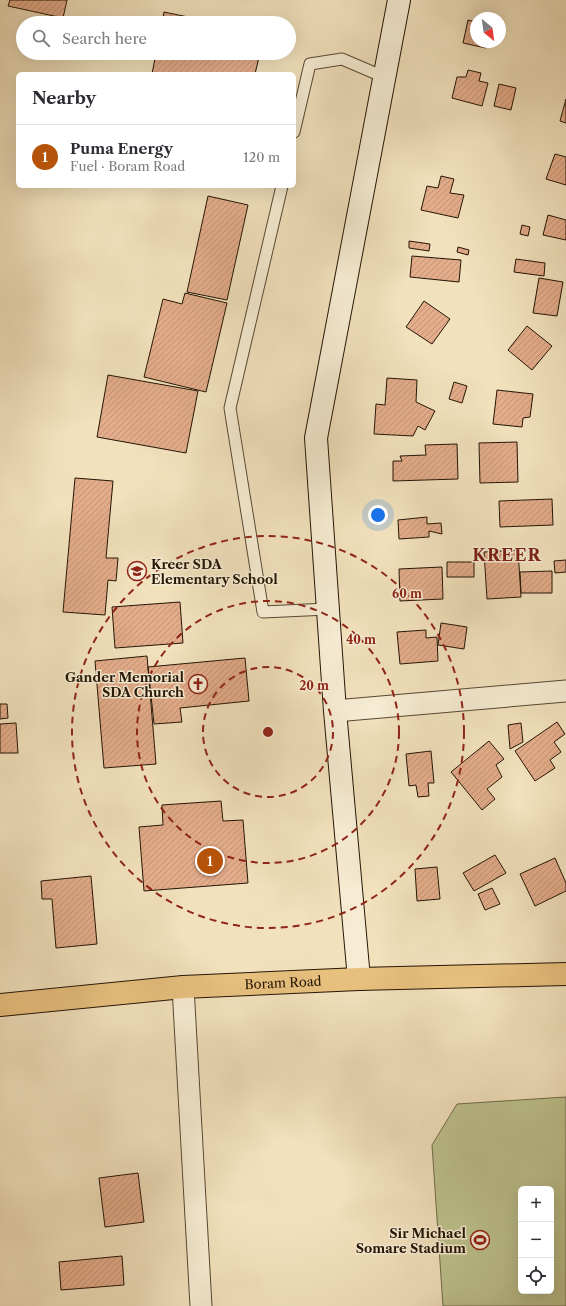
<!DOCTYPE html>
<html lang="en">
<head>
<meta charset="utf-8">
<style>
	body { margin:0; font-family:"Libre Caslon Text",serif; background:#f7f7f7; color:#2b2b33 }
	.controls { position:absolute; right:12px; bottom:12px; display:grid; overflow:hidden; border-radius:6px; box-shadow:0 4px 16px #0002 }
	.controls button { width:36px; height:36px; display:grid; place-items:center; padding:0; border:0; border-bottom:1px solid #e1e1e2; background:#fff; color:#2b2b33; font:20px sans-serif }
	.compass { position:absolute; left:470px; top:12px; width:36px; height:36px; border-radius:50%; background:#fff; box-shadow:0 4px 16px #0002; rotate:151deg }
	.you { position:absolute; left:378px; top:515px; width:14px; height:14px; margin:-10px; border:3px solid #fff; border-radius:50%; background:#1a73e8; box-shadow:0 0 0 6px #1a73e833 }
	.badge { display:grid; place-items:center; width:26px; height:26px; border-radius:50%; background:#b45309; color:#fff; font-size:13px; font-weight:700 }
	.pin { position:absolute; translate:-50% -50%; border:2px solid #fff; box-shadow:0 1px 4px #0006 }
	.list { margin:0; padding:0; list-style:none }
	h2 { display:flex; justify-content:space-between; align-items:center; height:52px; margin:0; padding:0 16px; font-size:17px }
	h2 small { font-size:13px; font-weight:400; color:#7c7c81 }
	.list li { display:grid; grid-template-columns:26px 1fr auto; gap:12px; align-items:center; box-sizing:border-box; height:64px; padding:0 16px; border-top:1px solid #e1e1e2 }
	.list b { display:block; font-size:15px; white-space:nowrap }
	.list p { margin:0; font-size:13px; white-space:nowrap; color:#7c7c81 }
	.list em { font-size:13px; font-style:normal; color:#7c7c81 }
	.icon { flex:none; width:22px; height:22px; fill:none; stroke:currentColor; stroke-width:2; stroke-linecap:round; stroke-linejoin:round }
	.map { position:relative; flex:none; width:566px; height:1306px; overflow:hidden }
	.search { position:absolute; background:#fff; box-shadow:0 4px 16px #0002; left:16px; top:16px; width:280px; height:44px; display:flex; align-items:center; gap:10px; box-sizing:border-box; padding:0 14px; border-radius:22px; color:#7c7c81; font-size:15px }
	.panel { position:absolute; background:#fff; box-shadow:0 4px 16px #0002; left:16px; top:72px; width:280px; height:116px; border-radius:6px }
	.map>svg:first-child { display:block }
	.pitch { fill:#bdc28e; stroke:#706c4a; fill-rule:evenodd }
	.building { fill:url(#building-hatch); stroke:#241505 }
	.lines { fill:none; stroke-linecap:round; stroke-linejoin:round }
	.lane-casing { stroke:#574833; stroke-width:13 }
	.street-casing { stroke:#574833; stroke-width:23 }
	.secondary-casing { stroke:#241505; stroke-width:24 }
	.primary-casing { stroke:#241505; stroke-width:24 }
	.lane { stroke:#f6ecd3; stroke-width:11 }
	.street { stroke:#f6ecd3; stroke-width:21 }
	.secondary { stroke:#f6ecd3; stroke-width:22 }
	.primary { stroke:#e8c07e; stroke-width:22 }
	.ring { fill:none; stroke:#8f2418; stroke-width:2; stroke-dasharray:7 5 }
	.labels { text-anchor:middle; stroke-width:3; stroke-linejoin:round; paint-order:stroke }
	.poi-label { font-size:13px; font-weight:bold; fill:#241505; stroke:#f6ecd3; text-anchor:end }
	.street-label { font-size:13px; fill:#241505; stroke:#f6ecd3 }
	.district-label { font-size:17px; font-weight:bold; letter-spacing:1px; fill:#7a1f14; stroke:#f6ecd3 }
	.centre { fill:#8f2418; stroke:#f6ecd3; stroke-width:2 }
	.ring-label { font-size:12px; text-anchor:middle; font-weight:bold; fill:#8f2418; stroke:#f6ecd3; stroke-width:3; stroke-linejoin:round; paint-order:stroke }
</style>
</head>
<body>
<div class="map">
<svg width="566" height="1306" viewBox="0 0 566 1306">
	<defs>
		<pattern id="building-hatch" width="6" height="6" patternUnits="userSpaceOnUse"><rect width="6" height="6" fill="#e3ac8a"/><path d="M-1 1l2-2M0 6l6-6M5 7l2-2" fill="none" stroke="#c39376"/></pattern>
	</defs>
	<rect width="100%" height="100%" fill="#f1e1bc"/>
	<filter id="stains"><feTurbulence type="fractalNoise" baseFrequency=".005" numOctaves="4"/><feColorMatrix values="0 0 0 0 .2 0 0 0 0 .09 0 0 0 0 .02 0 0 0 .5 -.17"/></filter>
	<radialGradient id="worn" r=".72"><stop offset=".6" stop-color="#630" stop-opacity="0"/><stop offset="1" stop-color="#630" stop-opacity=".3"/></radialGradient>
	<path class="pitch" d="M566,1097V1306H443L432,1145L457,1104ZM521,1189H551V1291H521Z"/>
	<path class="building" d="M10,0H67L63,18L8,6Z
		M164,12L217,23H162Z
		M468,20L476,22V42H487L486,48L463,43Z
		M156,53H260L255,74H152Z
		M468,70L481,73L479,81L488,83L482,106L452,98L457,77H466Z
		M499,84L516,88L511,110L494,106Z
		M566,99V123L560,121Z
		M555,154L566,157V185L546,179Z
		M441,176L454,179L450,193L464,195L458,218L421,210L427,186L438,188Z
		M208,196L248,205L227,300L187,292Z
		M548,215L566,220V240L543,235Z
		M522,225L530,227L528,236L520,234Z
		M409,241L430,244L429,251L409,248Z
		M458,247L469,250L468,255L457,252Z
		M412,256L461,260L459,282L410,277Z
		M516,259L545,263L544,276L514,272Z
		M539,278L563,282L557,316L533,313Z
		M185,293L227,303L206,392L144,377L163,299L182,304Z
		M424,301L450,319L432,344L406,327Z
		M527,326L552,346L532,370L508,350Z
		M108,375L198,391L186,453L97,437Z
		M387,378L417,380L416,402L435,411L425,430L418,426L413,436L374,434L376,404L385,405Z
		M454,382L467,386L462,403L449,399Z
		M497,390L533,394L530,417L523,418L522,427L493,424Z
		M517,442L518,482L480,483L479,443Z
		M457,444L458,479L393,481V461H402L400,456L426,455L425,445Z
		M75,478L113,481L106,558H118L116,581L108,580L105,615L63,612Z
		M552,499L553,525L500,527L499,501Z
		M427,517V524L441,523L442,534L429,531V537L399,539L398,520Z
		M518,550L521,597L487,599L484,552Z
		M566,560V572L555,573L554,561Z
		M447,562H474V577H447Z
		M442,567L443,599L400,601L399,569Z
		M552,571V593H521L520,572Z
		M180,602L183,643L115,648L112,607Z
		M441,623L467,627L464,649L438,645Z
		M426,630V638L437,637L438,661L400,664L397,632Z
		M147,656L156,764L104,768L95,661Z
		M245,658L249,701L180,708L182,722L154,724L148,667Z
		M0,704H7L8,718L0,719Z
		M557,722L565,734L554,742L561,752L550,760L555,768L535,781L515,751Z
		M16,723L18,753H0V724Z
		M521,723L523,742L510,749L508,725Z
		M489,741L504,759L496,765L502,777L487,789L495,799L482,810L451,772Z
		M431,751L434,783H428L429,796L418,797L416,785L409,786L406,754Z
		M221,801L223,821L243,820L248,883L144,891L139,827L163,825L162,805Z
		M495,855L506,873L474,891L463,873Z
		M555,858L566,883V891L535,906L520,874Z
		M437,867L440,899L417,901L415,869Z
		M91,876L97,944L56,948L52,899H42L41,881Z
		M492,888L500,904L485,910L478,894Z
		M138,1173L144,1222L105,1227L99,1178Z
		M122,1256L124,1285L61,1290L59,1262Z"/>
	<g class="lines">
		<defs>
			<path id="lane" d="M294,132L310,64L342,59L384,77
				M282,186L230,408L263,612L328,609"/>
			<path id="street" d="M335,711L566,691
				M183,987L201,1306"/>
			<path id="secondary" d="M359,979L335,711L316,438L399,0"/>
			<g id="primary">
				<path id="s1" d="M0,1005L183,987L359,979L566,974"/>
			</g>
		</defs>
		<use href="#lane" class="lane-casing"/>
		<use href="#street" class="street-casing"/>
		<use href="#secondary" class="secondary-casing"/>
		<use href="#primary" class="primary-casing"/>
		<use href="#lane" class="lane"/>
		<use href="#street" class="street"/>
		<use href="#secondary" class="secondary"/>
		<use href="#primary" class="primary"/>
	</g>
	<g class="ring">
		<circle cx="268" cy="732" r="65"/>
		<circle cx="268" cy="732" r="131"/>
		<circle cx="268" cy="732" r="196"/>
	</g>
	<defs>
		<symbol id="school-ring" viewBox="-11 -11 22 22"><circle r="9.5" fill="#f6ecd3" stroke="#8f2418" stroke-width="1.5"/><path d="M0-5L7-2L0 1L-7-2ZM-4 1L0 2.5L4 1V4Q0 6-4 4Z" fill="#8f2418"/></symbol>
		<symbol id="church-ring" viewBox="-11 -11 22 22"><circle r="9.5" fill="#f6ecd3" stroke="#8f2418" stroke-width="1.5"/><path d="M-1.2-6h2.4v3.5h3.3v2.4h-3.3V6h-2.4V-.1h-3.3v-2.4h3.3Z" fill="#8f2418"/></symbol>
		<symbol id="stadium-ring" viewBox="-11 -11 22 22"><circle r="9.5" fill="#f6ecd3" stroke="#8f2418" stroke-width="1.5"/><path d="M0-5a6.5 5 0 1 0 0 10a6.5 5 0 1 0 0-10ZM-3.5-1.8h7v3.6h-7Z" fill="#8f2418"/></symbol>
	</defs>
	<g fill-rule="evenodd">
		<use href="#school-ring" x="126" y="560" width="22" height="22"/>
		<use href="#church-ring" x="187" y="673" width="22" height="22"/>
		<use href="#stadium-ring" x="469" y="1229" width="22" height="22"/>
	</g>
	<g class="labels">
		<g class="poi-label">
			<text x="151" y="569" text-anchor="start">Kreer SDA<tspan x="151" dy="15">Elementary School</tspan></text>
			<text x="184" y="682">Gander Memorial<tspan x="184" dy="15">SDA Church</tspan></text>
			<text x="466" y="1238">Sir Michael<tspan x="466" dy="15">Somare Stadium</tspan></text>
		</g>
		<g class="street-label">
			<text dy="5" stroke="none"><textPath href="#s1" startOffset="284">Boram Road</textPath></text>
		</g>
		<g class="district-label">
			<text x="507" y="561">KREER</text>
		</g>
	</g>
	<circle cx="268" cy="732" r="6" class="centre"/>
	<g class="ring-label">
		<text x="407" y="598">60 m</text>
		<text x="361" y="644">40 m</text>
		<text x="314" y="690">20 m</text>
	</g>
	<rect width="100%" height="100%" filter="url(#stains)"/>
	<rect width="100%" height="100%" fill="url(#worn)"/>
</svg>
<div class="controls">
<button>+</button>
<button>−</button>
<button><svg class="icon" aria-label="locate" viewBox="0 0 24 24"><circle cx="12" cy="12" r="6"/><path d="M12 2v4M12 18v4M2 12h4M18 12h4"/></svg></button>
</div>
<svg class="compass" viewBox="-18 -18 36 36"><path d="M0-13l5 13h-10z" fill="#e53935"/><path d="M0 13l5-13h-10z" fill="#7c7c81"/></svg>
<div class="you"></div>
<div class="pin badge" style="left:210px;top:861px">1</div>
<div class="search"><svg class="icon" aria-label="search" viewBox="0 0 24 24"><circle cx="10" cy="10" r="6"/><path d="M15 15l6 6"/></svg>Search here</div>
<section class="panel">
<h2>Nearby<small></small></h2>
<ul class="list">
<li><span class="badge">1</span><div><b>Puma Energy</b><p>Fuel · Boram Road</p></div><em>120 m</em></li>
</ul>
</section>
</div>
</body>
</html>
